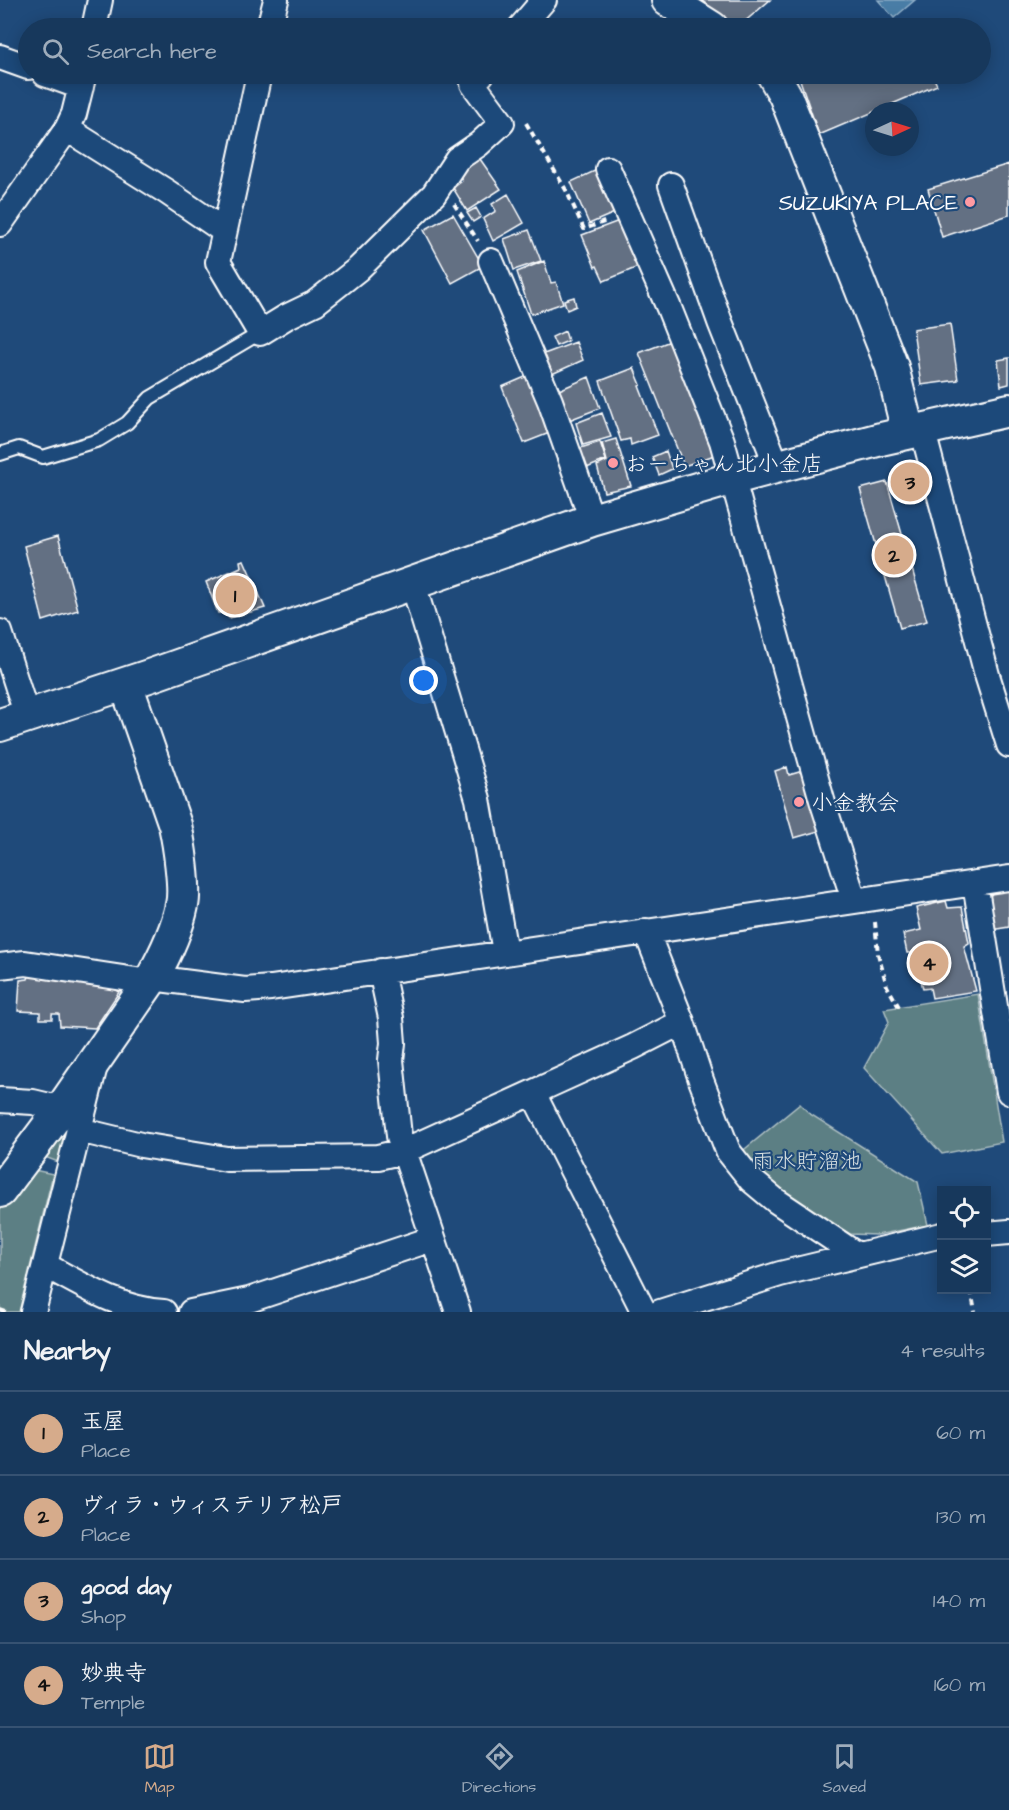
<!DOCTYPE html>
<html lang="en">
<head>
<meta charset="utf-8">
<style>
	body { margin:0; font-family:"Architects Daughter","Klee One",sans-serif; background:#244365; color:#f1f3f6 }
	.controls { position:absolute; right:18px; bottom:18px; display:grid; overflow:hidden; border-radius:0px; box-shadow:0 3px 15px #0003 }
	.controls button { width:54px; height:54px; display:grid; place-items:center; padding:0; border:0; border-bottom:2px solid #365272; background:#17385c; color:#f1f3f6; font:30px sans-serif }
	.compass { position:absolute; left:865px; top:102px; width:54px; height:54px; border-radius:50%; background:#17385c; box-shadow:0 3px 15px #0003; rotate:86deg }
	.you { position:absolute; left:424px; top:681px; width:21px; height:21px; margin:-15px; border:4px solid #fff; border-radius:50%; background:#1a73e8; box-shadow:0 0 0 9px #1a73e833 }
	.badge { display:grid; place-items:center; width:39px; height:39px; border-radius:50%; background:#d6ab8b; color:#111; font-size:20px; font-weight:700 }
	.pin { position:absolute; translate:-50% -50%; border:3px solid #fff; box-shadow:0 2px 6px #0006 }
	.list { margin:0; padding:0; list-style:none }
	h2 { display:flex; justify-content:space-between; align-items:center; height:78px; margin:0; padding:0 24px; font-size:26px }
	h2 small { font-size:20px; font-weight:400; color:#9eacbb }
	.list li { display:grid; grid-template-columns:39px 1fr auto; gap:18px; align-items:center; box-sizing:border-box; height:84px; padding:0 24px; border-top:2px solid #365272 }
	.list b { display:block; font-size:22px; white-space:nowrap }
	.list p { margin:0; font-size:20px; white-space:nowrap; color:#9eacbb }
	.list em { font-size:20px; font-style:normal; color:#9eacbb }
	.icon { flex:none; width:33px; height:33px; fill:none; stroke:currentColor; stroke-width:2; stroke-linecap:round; stroke-linejoin:round }
	.map { position:relative; flex:none; width:1009px; height:1312px; overflow:hidden }
	.search { position:absolute; background:#17385c; box-shadow:0 3px 15px #0003; left:18px; right:18px; top:18px; height:66px; display:flex; align-items:center; gap:15px; box-sizing:border-box; padding:0 21px; border-radius:33px; color:#9eacbb; font-size:22px }
	.sheet { height:414px; background:#17385c }
	nav { display:flex; justify-content:space-around; align-items:center; box-sizing:border-box; height:84px; border-top:2px solid #365272; background:#17385c; font-size:16px; color:#9eacbb }
	nav a { display:grid; justify-items:center; gap:3px }
	nav .on { color:#d6ab8b }
	.map>svg:first-child { display:block }
	.green { fill:#5c7f84; stroke:#aebfc2; stroke-width:1.5 }
	.water { fill:#497da6; stroke:#92b1ca; stroke-width:1.5 }
	.building { fill:#636f83; stroke:#fff; stroke-width:1.5 }
	.lines { fill:none; stroke-linecap:round; stroke-linejoin:round }
	.service-casing { stroke:#fff; stroke-width:16 }
	.minor-casing { stroke:#fff; stroke-width:28 }
	.tertiary-casing { stroke:#fff; stroke-width:36 }
	.path { stroke:#fff; stroke-width:4; stroke-dasharray:6 4.5; stroke-linecap:butt }
	.service { stroke:#1f4a7a; stroke-width:12 }
	.minor { stroke:#1f4a7a; stroke-width:24 }
	.tertiary { stroke:#1f4a7a; stroke-width:32 }
	.poi-dot { fill:#ff9aa2; stroke:#1f4a7a; stroke-width:2 }
	.labels { text-anchor:middle; stroke-width:4.5; stroke-linejoin:round; paint-order:stroke }
	.poi-label { font-size:22px; fill:#fff; stroke:#1f4a7a; text-anchor:start }
	.park-label { font-size:22px; fill:#d6dfe0; stroke:#1f4a7a }
</style>
</head>
<body>
<div class="map">
<svg width="1009" height="1312" viewBox="0 0 1009 1312">
	<rect width="100%" height="100%" fill="#1f4a7a"/>
	<filter id="ink" filterUnits="userSpaceOnUse"><feTurbulence type="fractalNoise" baseFrequency=".0167" numOctaves="2"/><feDisplacementMap in="SourceGraphic" scale="12" xChannelSelector="R" yChannelSelector="G"/><feConvolveMatrix kernelMatrix="1 2 1 2 8 2 1 2 1" color-interpolation-filters="sRGB"/></filter>
	<g filter="url(#ink)">
		<path class="green" d="M978,994L1002,1142L942,1154L864,1068L889,1022L884,1009Z
			M800,1104L810,1114L918,1182L928,1225L877,1235L850,1234L773,1187L740,1153Z
			M62,1134L69,1136L61,1163L42,1156Z
			M34,1170L53,1174L19,1312H0V1210Z"/>
		<path class="water" d="M878,0H915L894,18Z"/>
		<path class="building" d="M697,0H770L737,28Z
			M798,74H932L937,85L819,135Z
			M480,159L501,189L467,211L453,188L462,181L459,173Z
			M1009,164V215L942,237L928,189Z
			M601,168L619,211L589,224L571,182Z
			M508,194L524,223L493,241L483,219L496,211L492,204Z
			M476,208L481,217L473,222L467,213Z
			M453,214L483,266L452,283L424,230Z
			M619,221L638,267L604,281L597,266L595,267L582,235Z
			M529,230L541,261L514,270L504,239Z
			M544,261L551,283L556,282L563,303L531,314L517,272Z
			M574,297L576,306L567,310L564,300Z
			M950,324L958,380L921,385L913,329Z
			M565,331L568,341L556,346L552,337Z
			M673,340L717,454L684,466L639,353Z
			M576,342L583,360L552,374L544,354Z
			M1009,358V384L1001,386L998,360Z
			M634,368L641,385L639,386L658,435L631,445L630,439L621,441L600,381Z
			M532,374L552,432L524,443L502,387Z
			M589,377L600,408L569,420L559,390Z
			M602,413L611,437L583,445L576,423Z
			M616,439L631,486L604,492L597,466L607,461L602,443Z
			M600,442L606,460L582,470L574,450Z
			M666,451L672,469L659,475L652,457Z
			M887,482L927,621L900,628L860,489Z
			M58,536L78,610L43,621L24,546Z
			M244,560L265,608L229,618L227,613H218L206,582L241,567L240,561Z
			M787,767L789,775L806,770L822,830L794,838L775,771Z
			M1009,886V927L991,930L987,900L996,888Z
			M946,901L948,908L962,907L969,943L964,946L976,991L932,998L930,988L923,989L919,971L926,969L925,964H916L914,953H907L903,934L921,930L916,908Z
			M29,976L108,986L119,992L95,1028L60,1026L59,1014H52V1019H40V1012L18,1011L20,980L28,979Z"/>
		<g class="lines">
			<defs>
				<path id="service" d="M0,454L19,448L43,457L99,440L127,423L150,398L260,333"/>
				<path id="minor" d="M94,28L100,0
					M269,28L276,0
					M520,28L544,0
					M0,57L28,67
					M45,74L81,87
					M259,74L218,262L260,333L286,317L315,303L358,269L434,194L457,159L479,144L502,123L473,84L482,74
					M67,129L167,192L224,231
					M608,169L669,308L722,441L822,800L854,900
					M671,185L720,322L777,466
					M0,224L67,129L74,114L84,74
					M491,261L550,401L592,520
					M922,428L987,675L1009,745
					M413,584L478,799L505,952
					M0,632L27,716
					M975,883L1009,1092
					M646,931L682,1022L701,1080L728,1151L751,1180L775,1200L857,1255
					M0,966L25,963L149,982
					M381,971L391,1018L393,1043L391,1060L399,1136L458,1312
					M152,978L245,990L271,988L1009,878
					M533,1093L644,1312
					M0,1100L33,1102L75,1112
					M79,1130L141,1145L227,1159L378,1157L404,1151L633,1047L682,1022
					M986,1234L1009,1232
					M45,1265C82,1285 121,1310 164,1312
					M33,1312L94,1070
					M191,1312L249,1300L432,1239
					M660,1312L780,1274L942,1235"/>
				<path id="tertiary" d="M668,0L712,28
					M773,74L785,95L892,367L908,432
					M0,725L155,674L592,520L734,478L881,439L1009,410
					M0,1191L62,1108L152,978C165,955 177,931 182,905C186,888 179,843 175,825L126,684"/>
			</defs>
			<use href="#service" class="service-casing"/>
			<use href="#minor" class="minor-casing"/>
			<use href="#tertiary" class="tertiary-casing"/>
			<path class="path" d="M526,123L566,190L584,229L607,221
				M454,204L478,241
				M875,922L878,954L887,986L899,1007
				M971,1290L975,1312
				M0,1310L6,1312"/>
			<use href="#service" class="service"/>
			<use href="#minor" class="minor"/>
			<use href="#tertiary" class="tertiary"/>
		</g>
	</g>
	<g class="poi-dot">
		<circle cx="970" cy="202" r="6"/>
		<circle cx="613" cy="463" r="6"/>
		<circle cx="799" cy="802" r="6"/>
	</g>
	<g class="labels">
		<g class="poi-label">
			<text x="958" y="210" text-anchor="end">SUZUKIYA PLACE</text>
			<text x="625" y="471">おーちゃん北小金店</text>
			<text x="811" y="810">小金教会</text>
		</g>
		<g class="park-label">
			<text x="807" y="1168">雨水貯溜池</text>
		</g>
	</g>
</svg>
<div class="controls">
<button><svg class="icon" aria-label="locate" viewBox="0 0 24 24"><circle cx="12" cy="12" r="6"/><path d="M12 2v4M12 18v4M2 12h4M18 12h4"/></svg></button>
<button><svg class="icon" aria-label="layers" viewBox="0 0 24 24"><path d="M12 4l9 5-9 5-9-5zM3 14l9 5 9-5"/></svg></button>
</div>
<svg class="compass" viewBox="-18 -18 36 36"><path d="M0-13l5 13h-10z" fill="#e53935"/><path d="M0 13l5-13h-10z" fill="#9eacbb"/></svg>
<div class="you"></div>
<div class="pin badge" style="left:235px;top:595px">1</div>
<div class="pin badge" style="left:894px;top:555px">2</div>
<div class="pin badge" style="left:910px;top:482px">3</div>
<div class="pin badge" style="left:929px;top:963px">4</div>
<div class="search"><svg class="icon" aria-label="search" viewBox="0 0 24 24"><circle cx="10" cy="10" r="6"/><path d="M15 15l6 6"/></svg>Search here</div>
</div>
<section class="sheet">
<h2>Nearby<small>4 results</small></h2>
<ul class="list">
<li><span class="badge">1</span><div><b>玉屋</b><p>Place</p></div><em>60 m</em></li>
<li><span class="badge">2</span><div><b>ヴィラ・ウィステリア松戸</b><p>Place</p></div><em>130 m</em></li>
<li><span class="badge">3</span><div><b>good day</b><p>Shop</p></div><em>140 m</em></li>
<li><span class="badge">4</span><div><b>妙典寺</b><p>Temple</p></div><em>160 m</em></li>
</ul>
</section>
<nav>
<a class="on"><svg class="icon" aria-label="map" viewBox="0 0 24 24"><path d="M3 6l6-2 6 2 6-2v14l-6 2-6-2-6 2zM9 4v14M15 6v14"/></svg>Map</a>
<a><svg class="icon" aria-label="directions" viewBox="0 0 24 24"><path d="M12 3l9 9-9 9-9-9zM9 14v-3h6M13 9l2 2-2 2"/></svg>Directions</a>
<a><svg class="icon" aria-label="saved" viewBox="0 0 24 24"><path d="M7 4h10v16l-5-4-5 4z"/></svg>Saved</a>
</nav>
</body>
</html>
